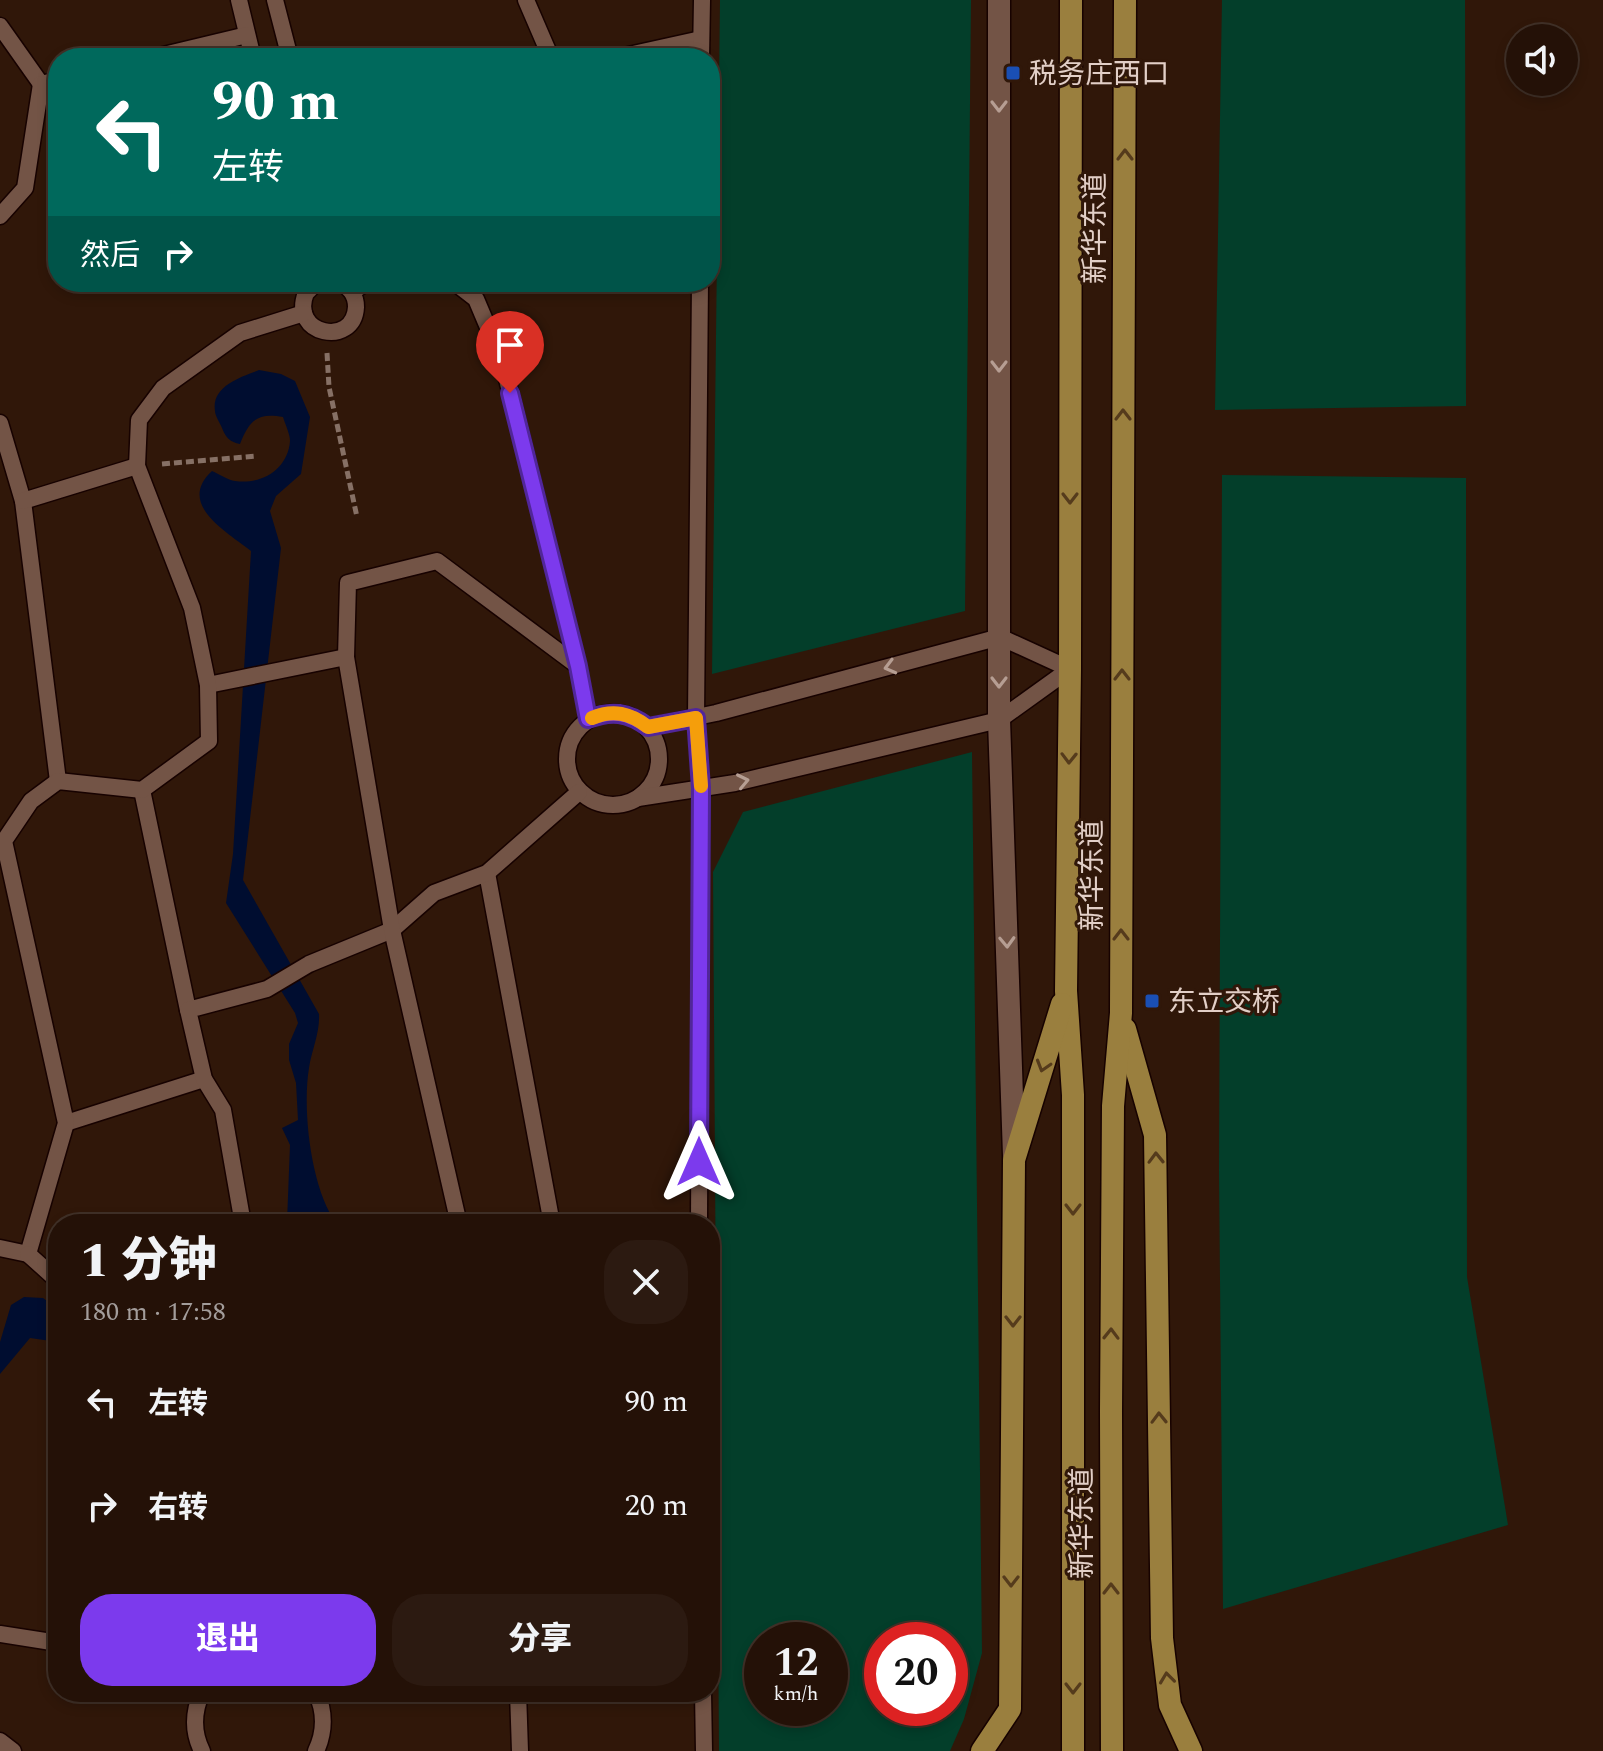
<!DOCTYPE html>
<html lang="zh">
<meta charset="utf-8">
<style>
body{margin:0;font-family:Spectral,"Noto Sans SC",serif;background:#2c1a11;color:#f1f3f6;height:100vh;display:flex;flex-direction:column;font-size:30px;white-space:nowrap}
*{box-sizing:border-box;margin:0}
p{font-size:26px;color:#a39d9b}
.icon{flex:none;width:44px;height:44px;fill:none;stroke:currentColor;stroke-width:2;stroke-linecap:round;stroke-linejoin:round}
.map{position:relative;flex:1;overflow:hidden}
.side{position:absolute;left:48px;top:1214px;width:672px;height:488px;display:flex;flex-direction:column;background:#241107;border-radius:32px;box-shadow:0 4px 12px #0003,0 0 0 2px #413128}
.side>*{flex:none}
.banner{position:absolute;left:48px;top:48px;width:672px;height:244px;border-radius:32px;box-shadow:0 4px 12px #0003,0 0 0 2px #413128;background:#00695c;color:#fff;overflow:hidden}
.buttons{position:absolute;left:1506px;top:24px;display:grid;gap:16px}
.buttons a{display:grid;place-items:center;width:72px;height:72px;border-radius:50%;background:#241107;box-shadow:0 4px 12px #0003,0 0 0 2px #413128;font-size:40px}
.speed{position:absolute;left:744px;top:1622px;display:flex;gap:16px;font-size:40px;font-weight:700;text-align:center}
.speed>*{display:grid;place-content:center;width:104px;height:104px;border-radius:50%;background:#241107;box-shadow:0 4px 12px #0003,0 0 0 2px #413128;line-height:1}
.speed small{font-size:20px;font-weight:400}
.speed .limit{border:12px solid #d22;background:#fff;color:#111}
.pin{position:absolute;display:grid;place-items:center;width:68px;height:68px;color:#fff;margin:-82px -34px;border-radius:50% 50% 50% 0;rotate:-45deg;box-shadow:0 0 8px #0007}
.pin .icon{rotate:45deg}
.me{position:absolute;width:88px;margin:-44px;rotate:0deg;stroke-linejoin:round;filter:drop-shadow(0 0 6px #0008)}
.turn{display:flex;align-items:center;gap:28px;height:168px;padding:0 32px;font-size:36px}
.turn .icon{width:104px;height:104px;stroke-width:2.5}
.turn b{display:block;font-size:56px;line-height:68px}
.then{display:flex;align-items:center;height:76px;padding:0 32px;background:#0003;gap:16px;font-size:30px}
.round{display:grid;place-items:center;flex:none;width:84px;height:84px;border-radius:32px;background:#2c1a11}
.overview{display:flex;align-items:center;justify-content:space-between;height:136px;padding:0 32px}
h1{font-size:48px;font-weight:800;line-height:60px}
.primary-button{display:flex;gap:16px;margin-top:auto;padding:16px 32px}
.primary-button a{flex:1;height:92px;border-radius:32px;background:#7c3aed;color:#fff;font-size:32px;font-weight:800;line-height:92px;text-align:center}
.primary-button a+a{background:#2c1a11;color:#f1f3f6}
ul{padding:0;list-style:none}
li{display:flex;align-items:center;gap:24px;height:104px;padding:0 32px}
li div{flex:1}
li b{display:block;font-size:30px}
li em{font-style:normal}
.map>svg:first-child{display:block}
.green{fill:#033e2a;fill-rule:evenodd}
.water{fill:#000d30}
.lines{fill:none;stroke-linecap:round;stroke-linejoin:round}
.service-casing{stroke:#170200;stroke-width:19}
.minor-casing{stroke:#170200;stroke-width:25}
.primary-casing{stroke:#170200;stroke-width:25}
.path{stroke:#867065;stroke-width:5;stroke-dasharray:8 4;stroke-linecap:butt}
.service{stroke:#735446;stroke-width:16}
.minor{stroke:#735446;stroke-width:22}
.primary{stroke:#9a7f3e;stroke-width:22}
.oneway{stroke:#b69e93}
.oneway2{stroke:#553b1c}
.route-casing{stroke:#51269a;stroke-width:20}
.route{stroke:#7c3aed;stroke-width:14}
.slow{stroke:#f59e0b;stroke-width:14}
.transit-dot{fill:#1a4fb4;stroke:#301709;stroke-width:3}
.labels{text-anchor:middle;stroke-width:6;stroke-linejoin:round;paint-order:stroke}
.poi-label{font-size:28px;fill:#e2cfc7;stroke:#301709;text-anchor:start}
.street-label{font-size:28px;fill:#e2cfc7;stroke:#301709}
</style>
<div class="map">
<svg width="1603" height="1751" viewBox="0 0 1603 1751">
<rect width="100%" height="100%" fill="#301709"/>
<g class="green">
<polygon points="720,0 971,0 965,611 712,674"/>
<polygon points="1222,0 1465,0 1466,406 1215,410"/>
<polygon points="1222,475 1466,478 1467,1277 1508,1525 1223,1609 1219,1171"/>
<path d="M972,752L982,1653L964,1719L950,1751H719L713,872L743,812ZM762,1640H830V1708H762ZM882,1640H950V1708H882Z"/>
</g>
<g class="water">
<path d="M259,370L281,374L295,381L310,417L301,474L276,496L270,511L281,548L243,880L319,1014C320,1033 312,1049 309,1068C302,1110 311,1190 337,1224L287,1222L290,1145L282,1128L298,1120L296,1083L289,1060V1044L298,1023L295,1013L226,903L233,854L251,551C227,532 176,504 212,471C219,474 228,480 235,481C262,485 288,469 290,441C290,434 285,424 283,417C257,412 249,421 240,444C230,442 226,438 222,428C220,423 215,416 215,411C211,386 241,377 259,370Z"/>
<polygon points="24,1297 43,1298 58,1309 58,1347 51,1341 30,1338 0,1374 0,1342 11,1305"/>
</g>
<g class="lines">
<defs>
<g id="service">
<polyline points="239,0 253,58"/>
<polyline points="275,0 290,58"/>
<polyline points="526,0 551,58"/>
<polyline points="0,26 41,84 58,80"/>
<polyline points="151,58 247,35"/>
<polyline points="615,58 701,39"/>
<polyline points="701,58 702,0"/>
<polyline points="0,216 25,188 41,84"/>
<path d="M317,282L306,293C289,335 354,348 356,307C356,294 349,287 339,282"/>
<polyline points="454,282 476,299 503,363 578,666 588,719"/>
<polyline points="352,292 367,282"/>
<polyline points="0,423 23,501 58,781"/>
<polyline points="23,501 137,466"/>
<polyline points="208,685 346,657"/>
<circle cx="613" cy="759" r="46"/>
<polyline points="142,790 188,1010"/>
<polyline points="638,798 735,783 999,720 1070,669 1000,637 716,713 648,727"/>
<polyline points="487,873 552,1224"/>
<polyline points="66,1123 204,1079"/>
<polyline points="243,1224 223,1110 204,1079 188,1010 267,989 309,964 392,930 434,893 487,873 579,792"/>
<polyline points="459,1224 392,930 346,657 348,583 437,561 578,666"/>
<polyline points="699,1224 701,788 696,718 700,282"/>
<polyline points="0,1248 28,1254 66,1123 4,841 31,801 58,781 142,790 209,741 208,685 192,608 137,466 139,420 163,388 240,333 304,313"/>
<polyline points="28,1254 58,1281"/>
<polyline points="0,1634 58,1643"/>
<path d="M316,1692C325,1711 325,1732 316,1751"/>
<polyline points="518,1692 520,1751"/>
<polyline points="703,1692 704,1751"/>
<polyline points="0,1741 13,1751"/>
<path d="M202,1751C192,1731 193,1712 202,1692"/>
</g>
<polyline id="minor" points="999,0 999,720 1014,1155"/>
<g id="primary">
<polyline points="1071,0 1070,669 1066,991 1073,1095 1073,1751"/>
<polyline points="1125,1029 1155,1135 1162,1638 1170,1705 1191,1751"/>
<polyline points="982,1751 1010,1709 1014,1160 1062,1004"/>
<polyline points="1112,1751 1111,1412 1113,1106 1121,1013 1125,0"/>
</g>
</defs>
<use href="#service" class="service-casing"/>
<use href="#minor" class="minor-casing"/>
<use href="#primary" class="primary-casing"/>
<g class="path">
<polyline points="327,353 329,387 357,517"/>
<polyline points="162,464 257,456"/>
</g>
<use href="#service" class="service"/>
<use href="#minor" class="minor"/>
<use href="#primary" class="primary"/>
</g>
<defs><path id="oneway-chevron" d="M-2-3.5L2.5 0L-2 3.5" fill="none" stroke-width="1.6" stroke-linecap="round" stroke-linejoin="round" transform="scale(2)"/></defs>
<g class="oneway">
<use href="#oneway-chevron" transform="translate(999 106) rotate(90)"/>
<use href="#oneway-chevron" transform="translate(999 366) rotate(90)"/>
<use href="#oneway-chevron" transform="translate(890 667) rotate(165)"/>
<use href="#oneway-chevron" transform="translate(999 682) rotate(90)"/>
<use href="#oneway-chevron" transform="translate(743 781) rotate(-12)"/>
<use href="#oneway-chevron" transform="translate(1007 942) rotate(88)"/>
</g>
<g class="oneway2">
<use href="#oneway-chevron" transform="translate(1125 155) rotate(-90)"/>
<use href="#oneway-chevron" transform="translate(1123 415) rotate(-90)"/>
<use href="#oneway-chevron" transform="translate(1070 498) rotate(90)"/>
<use href="#oneway-chevron" transform="translate(1122 675) rotate(-90)"/>
<use href="#oneway-chevron" transform="translate(1069 758) rotate(91)"/>
<use href="#oneway-chevron" transform="translate(1121 935) rotate(-90)"/>
<use href="#oneway-chevron" transform="translate(1043 1066) rotate(107)"/>
<use href="#oneway-chevron" transform="translate(1156 1158) rotate(-91)"/>
<use href="#oneway-chevron" transform="translate(1073 1209) rotate(90)"/>
<use href="#oneway-chevron" transform="translate(1013 1321) rotate(90)"/>
<use href="#oneway-chevron" transform="translate(1111 1334) rotate(-89)"/>
<use href="#oneway-chevron" transform="translate(1159 1418) rotate(-91)"/>
<use href="#oneway-chevron" transform="translate(1011 1581) rotate(90)"/>
<use href="#oneway-chevron" transform="translate(1111 1589) rotate(-90)"/>
<use href="#oneway-chevron" transform="translate(1167 1678) rotate(-97)"/>
<use href="#oneway-chevron" transform="translate(1073 1688) rotate(90)"/>
</g>
<g class="lines">
<defs>
<path id="route" d="M510,393L578,666L588,719C611,710 628,712 648,727L696,718L701,788L699,1162"/>
</defs>
<use href="#route" class="route-casing"/>
<use href="#route" class="route"/>
<path class="slow" d="M592,718C613,709 630,713 648,727L696,718L701,786"/>
</g>
<g class="transit-dot">
<rect x="1005" y="65" width="16" height="16" rx="4"/>
<rect x="1144" y="993" width="16" height="16" rx="4"/>
</g>
<g class="labels">
<g class="poi-label">
<text x="1029" y="83">税务庄西口</text>
<text x="1168" y="1011">东立交桥</text>
</g>
<g class="street-label">
<text transform="translate(1094 228) rotate(-90)" y="10">新华东道</text>
<text transform="translate(1091 875) rotate(-90)" y="10">新华东道</text>
<text transform="translate(1081 1523) rotate(-90)" y="10">新华东道</text>
</g>
</g>
</svg>
<div class="buttons">
<a><svg class="icon" aria-label="sound" viewBox="0 0 24 24"><path d="M4 9h4l5-4v14l-5-4H4zM17 9q2 3 0 6"/></svg></a>
</div>
<div class="speed"><div>12<small>km/h</small></div><div class="limit">20</div></div>
<div class="pin" style="left:510px;top:393px;background:#d93025"><svg class="icon" aria-label="arrive" viewBox="0 0 24 24"><path d="M6 21V4h12l-3 4 3 4H6"/></svg></div>
<svg class="me" style="left:699px;top:1162px" viewBox="-20 -20 40 40"><path d="M0-17L14 15 0 8-14 15z" fill="#7c3aed" stroke="#fff" stroke-width="4"/></svg>
<div class="banner">
<div class="turn"><svg class="icon" aria-label="left" viewBox="0 0 24 24"><path d="M17 20v-9H6M10 6l-5 5 5 5"/></svg><div><b>90 m</b>左转</div></div>
<div class="then">然后<svg class="icon" aria-label="right" viewBox="0 0 24 24"><path d="M7 20v-9h11M14 6l5 5-5 5"/></svg></div>
</div>
<section class="side">
<div class="overview"><div><h1>1 分钟</h1><p>180 m · 17:58</p></div><a class="round"><svg class="icon" aria-label="close" viewBox="0 0 24 24"><path d="M6 6l12 12M18 6L6 18"/></svg></a></div>
<ul>
<li><svg class="icon" aria-label="left" viewBox="0 0 24 24"><path d="M17 20v-9H6M10 6l-5 5 5 5"/></svg><div><b>左转</b></div><em>90 m</em></li>
<li><svg class="icon" aria-label="right" viewBox="0 0 24 24"><path d="M7 20v-9h11M14 6l5 5-5 5"/></svg><div><b>右转</b></div><em>20 m</em></li>
</ul>
<div class="primary-button"><a>退出</a><a>分享</a></div>
</section>
</div>
